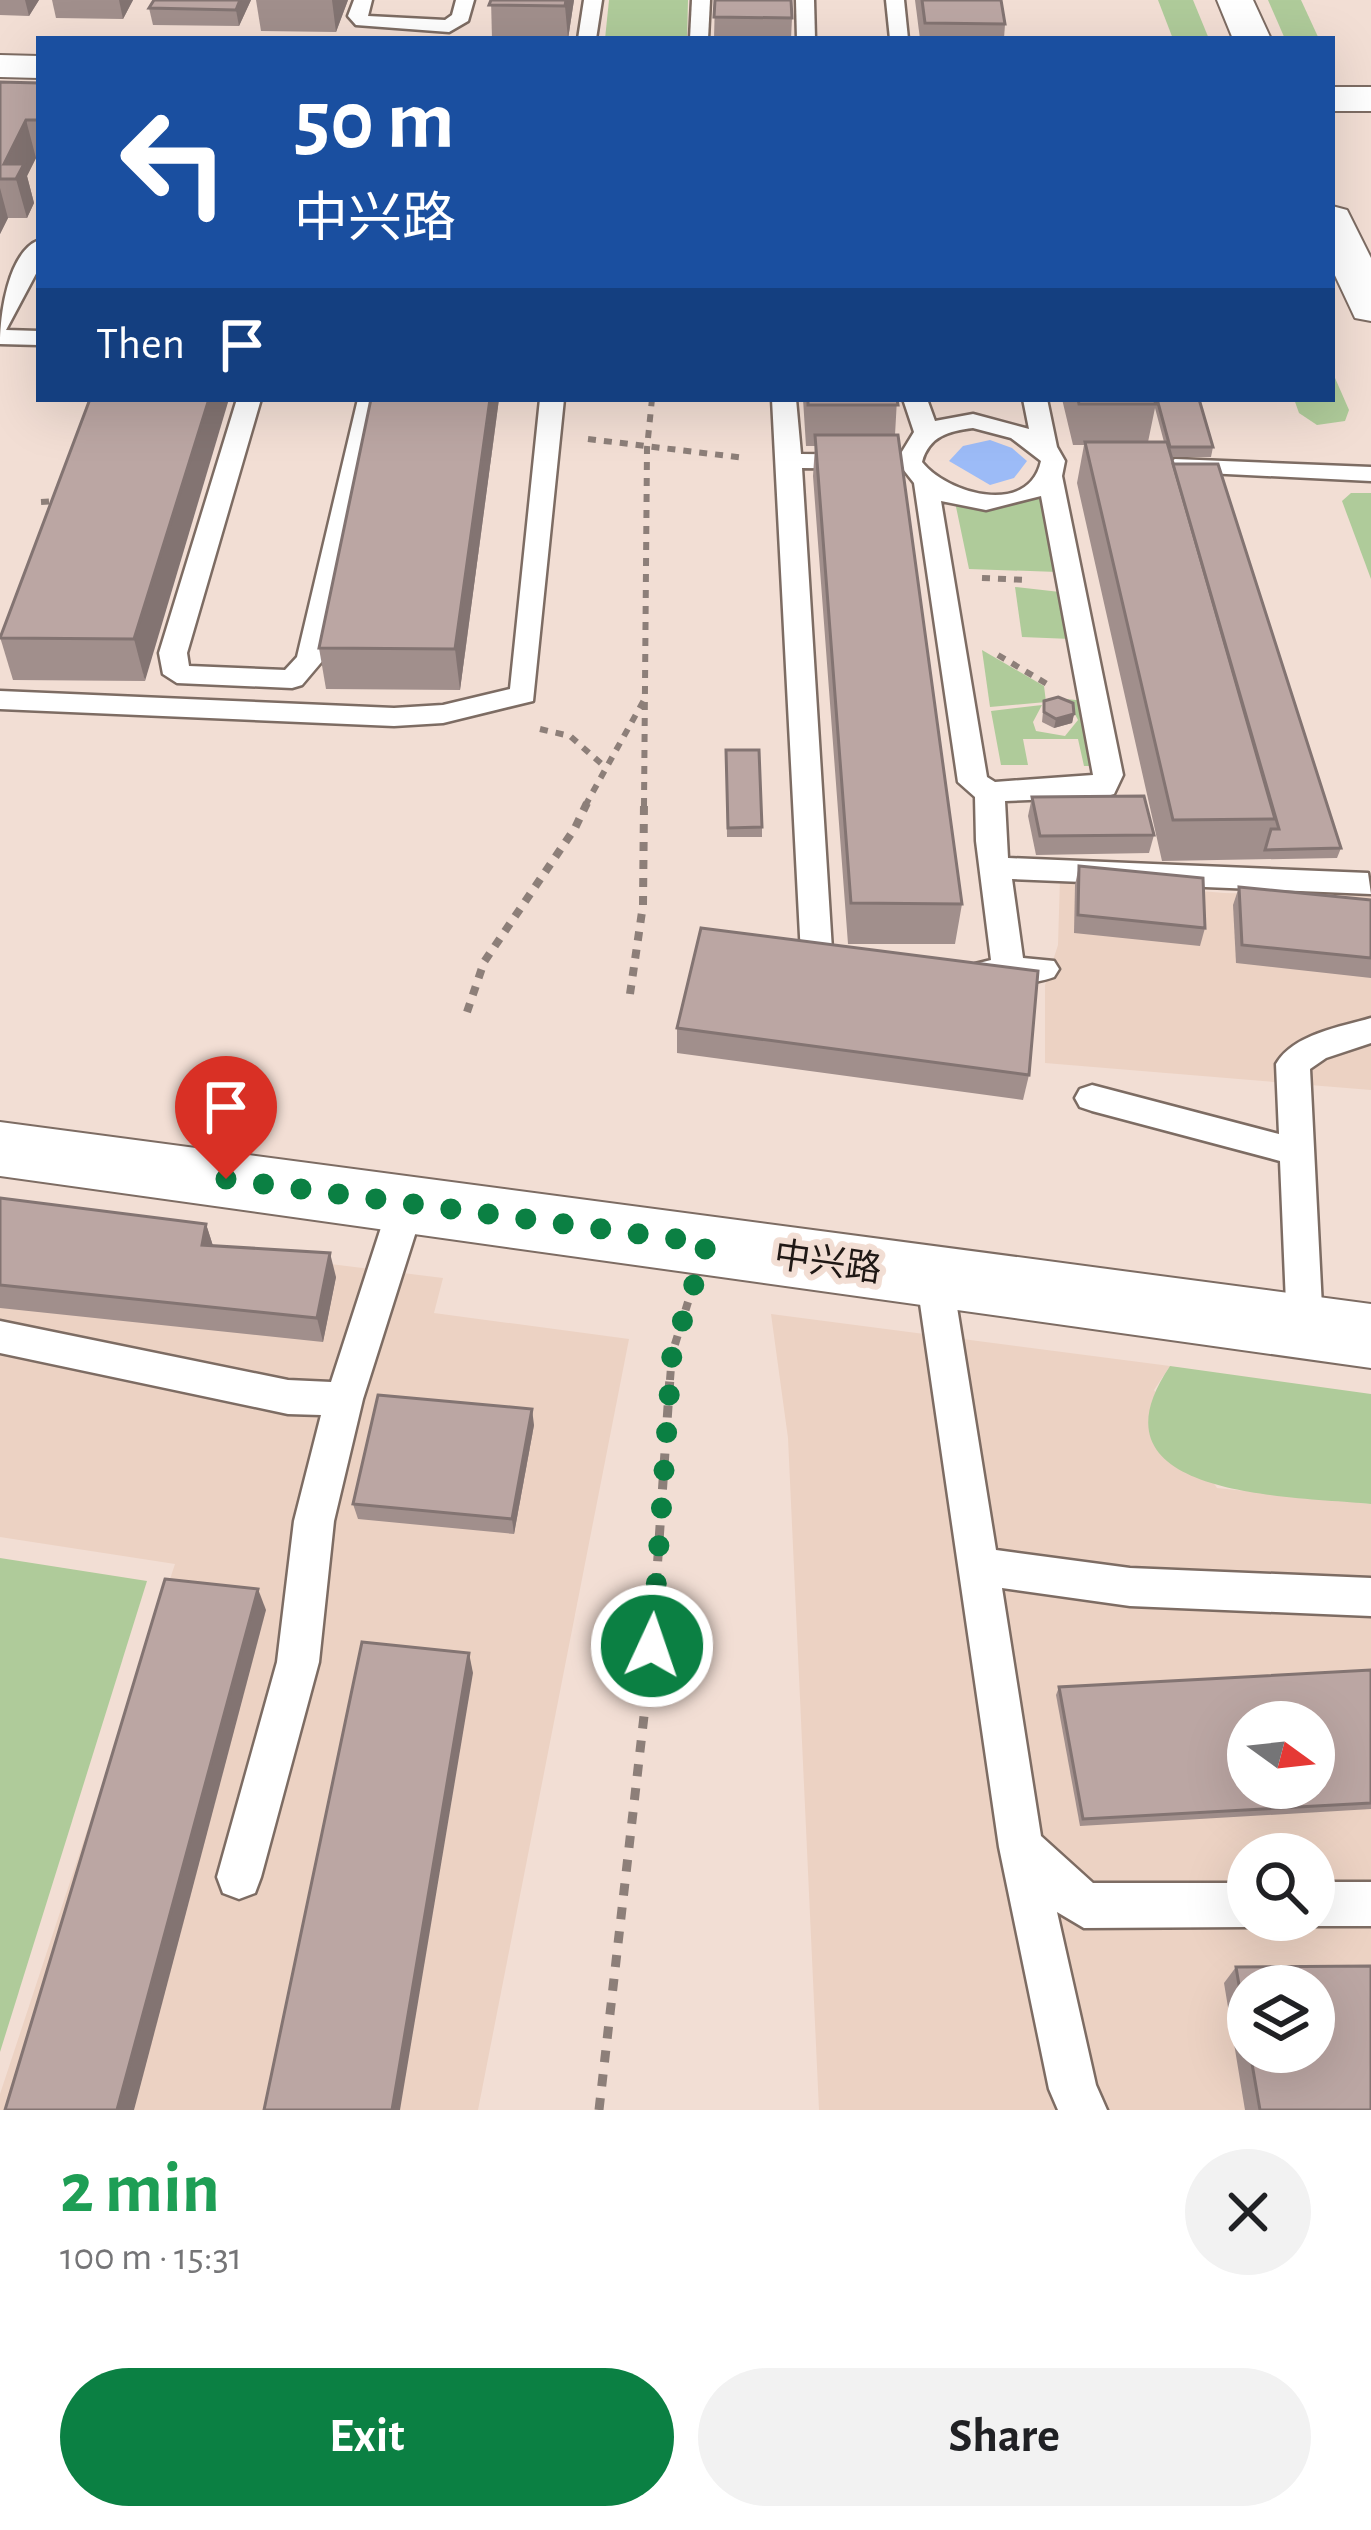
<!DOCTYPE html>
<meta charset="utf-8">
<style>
body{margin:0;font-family:"Alegreya Sans","Noto Sans SC",sans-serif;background:#f2f2f2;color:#202124;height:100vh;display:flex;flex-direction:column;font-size:45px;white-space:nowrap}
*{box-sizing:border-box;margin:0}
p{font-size:39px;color:#757577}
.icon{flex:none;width:66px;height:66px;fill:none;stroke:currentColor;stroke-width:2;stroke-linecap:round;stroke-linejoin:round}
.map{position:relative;height:2110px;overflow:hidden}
.details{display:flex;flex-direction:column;background:#fff;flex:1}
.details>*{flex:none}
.banner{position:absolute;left:36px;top:36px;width:1299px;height:366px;border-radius:0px;box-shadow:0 12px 48px #0002;background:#1a4fa0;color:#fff;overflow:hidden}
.needle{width:78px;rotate:105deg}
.controls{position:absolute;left:1227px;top:1701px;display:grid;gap:24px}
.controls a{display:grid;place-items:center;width:108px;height:108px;border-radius:50%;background:#fff;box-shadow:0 12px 48px #0002;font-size:60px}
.pin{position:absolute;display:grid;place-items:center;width:102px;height:102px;color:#fff;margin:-123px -51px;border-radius:50% 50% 50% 0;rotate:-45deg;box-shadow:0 0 12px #0007}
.pin .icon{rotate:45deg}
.me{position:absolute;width:132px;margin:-66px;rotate:3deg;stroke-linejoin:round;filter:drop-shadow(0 0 9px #0008)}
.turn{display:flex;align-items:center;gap:42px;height:252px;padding:0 60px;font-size:54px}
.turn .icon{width:156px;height:156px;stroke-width:2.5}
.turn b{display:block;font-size:84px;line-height:102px}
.then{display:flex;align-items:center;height:114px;padding:0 60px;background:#0003;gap:24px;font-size:45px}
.round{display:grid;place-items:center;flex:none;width:126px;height:126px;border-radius:63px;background:#f2f2f2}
.overview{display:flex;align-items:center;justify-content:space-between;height:204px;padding:0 60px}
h1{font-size:72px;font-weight:700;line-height:90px;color:#1e9e55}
.button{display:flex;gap:24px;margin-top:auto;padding:24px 60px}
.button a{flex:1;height:138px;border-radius:72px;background:#0b8043;color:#fff;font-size:48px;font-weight:700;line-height:138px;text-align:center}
.button a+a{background:#f2f2f2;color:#202124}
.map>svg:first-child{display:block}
.built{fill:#ecd2c3;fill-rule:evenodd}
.green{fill:#afcb9a}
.water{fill:#9cbbf7}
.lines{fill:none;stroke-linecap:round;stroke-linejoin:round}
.service-casing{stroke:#7d6c63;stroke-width:5}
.tertiary-casing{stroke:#7d6c63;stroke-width:4}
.secondary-casing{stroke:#7d6c63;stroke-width:4}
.path-far2{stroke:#8d7f79;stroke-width:6;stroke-dasharray:8 8;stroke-linecap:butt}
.path-far1{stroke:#8d7f79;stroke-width:8;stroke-dasharray:9 9;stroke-linecap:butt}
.path{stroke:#8d7f79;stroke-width:9;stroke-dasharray:12 12;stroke-linecap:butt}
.service{fill:#fff;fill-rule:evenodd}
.tertiary{fill:#fff;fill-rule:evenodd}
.secondary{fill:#fff;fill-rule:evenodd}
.wall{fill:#a18f8c;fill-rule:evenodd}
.shaded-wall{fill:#837472}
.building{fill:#bba6a3;stroke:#837472;stroke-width:3;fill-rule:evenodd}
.route{stroke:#0b8043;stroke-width:21;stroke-dasharray:0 37.8}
.labels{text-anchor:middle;stroke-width:12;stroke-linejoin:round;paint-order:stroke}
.street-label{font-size:36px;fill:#1f1815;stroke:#f2ded4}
</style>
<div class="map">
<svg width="1371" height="2110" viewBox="0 0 1371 2110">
<rect width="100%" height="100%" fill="#f2ded4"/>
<g class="built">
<polygon points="1060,879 1224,893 1371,896 1371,1090 1045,1063 1045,985 1058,945"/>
<polygon points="0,1223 443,1278 434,1313 629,1339 478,2110 0,2110 0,2094 175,1564 0,1537"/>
<path d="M771,1314L1170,1366L1154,1390L1217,1488L1371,1504V2110H819L788,1438ZM1248,1722H1314V1788H1248ZM1248,1854H1314V1920H1248ZM1248,1986H1314V2052H1248Z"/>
</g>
<g class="green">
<polygon points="609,0 688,0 687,39 605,39"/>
<polygon points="1158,0 1193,0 1209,39 1173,39"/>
<polygon points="1268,0 1301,0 1319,39 1285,39"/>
<polygon points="1332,371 1349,410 1345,421 1317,425 1299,413 1294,399 1332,399"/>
<polygon points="1351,493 1371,493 1371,579 1342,501"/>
<polygon points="1044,497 1058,572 969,569 955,502 997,508"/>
<polygon points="1015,587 1060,592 1071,639 1022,637"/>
<polygon points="982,650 1044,686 1046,702 990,707"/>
<polygon points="1067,699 1084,701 1100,766 1084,766 1078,739 1023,739 1028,765 1001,765 991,711 1042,705 1033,722 1036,731 1065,736 1078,720"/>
<path d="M1170,1366L1371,1394V1504C1293,1496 1080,1499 1170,1366Z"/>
<polygon points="0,1558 147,1581 0,2052"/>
</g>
<polygon class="water" points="990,440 1012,448 1027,461 1014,478 990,485 949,461 963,446"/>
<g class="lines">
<defs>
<g id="service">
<polygon points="354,0 372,0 368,16 445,20 452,15 456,0 474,0 468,21 449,32 356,25 348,16"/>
<polygon points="584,0 602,0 596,39 578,39"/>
<polygon points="692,0 710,0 708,39 690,39"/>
<polygon points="796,0 814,0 815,39 797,39"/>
<polygon points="886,0 904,0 908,39 890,39"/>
<path d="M39,240V268L6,330L39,331V345L0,344C0,315 8,252 39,240Z"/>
<polygon points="237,399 261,399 187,653 189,666 285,670 297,657 358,399 382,399 324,659 302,685 292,688 177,683 163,674 159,653"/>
<polygon points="540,399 564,399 533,701 443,723 394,726 0,709 0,691 394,708 443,705 510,689"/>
<path d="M772,399H796L801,454L900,455L914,432L903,399H927L935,421L973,414L1029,429L1023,399H1047L1057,447L1065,461L1062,476L1123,775L1114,794L1104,797L1005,801L1008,858L1368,873L1371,894L1012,879L1023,958L1054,961L1059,969L1054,977C1031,985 998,988 975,980L970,972L975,964L991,960L976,841L975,797L958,782L914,483L903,469L802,468L832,950L856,954L861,962L856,970C836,976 812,975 801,955ZM973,428L1011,438L1041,461C1029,517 947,494 922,462C929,436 949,431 973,428ZM1041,496L1093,775L995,782L987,777L941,501L986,510Z"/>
<polygon points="1175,459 1371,467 1371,481 1166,471 1163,466"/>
<path d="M1371,1018V1043L1326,1058L1310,1069L1323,1327L1318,1338L1305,1343L1292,1338L1287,1327L1280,1161L1092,1111L1080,1107L1075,1098L1080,1089L1092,1085L1279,1134L1276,1064C1293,1034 1341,1027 1371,1018Z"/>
<polygon points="407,1189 419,1193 425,1203 363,1399 334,1521 319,1662 261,1877 255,1893 239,1899 223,1893 217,1877 277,1662 294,1521 321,1415 288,1414 0,1353 0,1321 288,1380 331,1382 389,1203 395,1193"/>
<polygon points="934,1261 947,1265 952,1276 996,1550 1130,1568 1371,1578 1371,1616 1130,1606 1002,1588 1041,1836 1093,1883 1248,1883 1248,1920 1264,1920 1248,1927 1084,1928 1057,1912 1096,2085 1107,2110 1058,2110 1049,2089 999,1847 916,1276 921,1265"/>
<polygon points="1314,1882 1371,1882 1371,1926 1314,1926 1298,1920 1314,1920"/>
</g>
<g id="tertiary">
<polygon points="1217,0 1253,0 1271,39 1233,39"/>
<polygon points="0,55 39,56 39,78 0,77"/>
<rect x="1332" y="87" width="39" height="24"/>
<polygon points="1332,206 1347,210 1371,258 1371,321 1355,318 1332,269"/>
</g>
<polygon id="secondary" points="0,1122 1371,1304 1371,1368 0,1176"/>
</defs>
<use href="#service" class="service-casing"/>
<use href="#tertiary" class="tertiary-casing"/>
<use href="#secondary" class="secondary-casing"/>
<g class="path-far2">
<polyline points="588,439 745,458"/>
<polyline points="41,502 55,501"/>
<polyline points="982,578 1027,580"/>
<polyline points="998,655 1047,684"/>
<polyline points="540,729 570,736 604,766"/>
<polyline points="585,806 644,700"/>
<polyline points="644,806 647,448 652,399"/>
</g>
<g class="path-far1">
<polyline points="630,994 643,905 644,803"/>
<polyline points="467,1012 484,962 575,828 587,803"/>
<polyline points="670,1380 672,1354 688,1302"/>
</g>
<polyline class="path" points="599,2110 652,1646 670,1377"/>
<use href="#service" class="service"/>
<use href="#tertiary" class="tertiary"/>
<use href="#secondary" class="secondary"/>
</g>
<g class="wall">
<polygon points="0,0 39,0 29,16 0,15"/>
<polygon points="52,0 133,0 123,19 56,18"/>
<polygon points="154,0 251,0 239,26 153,25 149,8"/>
<polygon points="256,0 348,0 336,32 261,31"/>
<polygon points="491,0 574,0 568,39 492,39"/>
<polygon points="715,0 792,18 791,39 714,39"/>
<polygon points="915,0 1001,0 1005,24 1004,39 920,39"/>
<polygon points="0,82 39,83 39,158 36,158 27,176 34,203 27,218 8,218 0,234"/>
<polygon points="90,399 145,681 13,680 0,637"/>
<polygon points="499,399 460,690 326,689 319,648"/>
<polygon points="803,399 897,399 895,435 962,904 955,944 848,944 813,476 815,446 806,446"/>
<path d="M1062,399H1199L1213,447L1211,457H1171L1341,848L1337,858L1162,861L1077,483L1084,445H1073ZM1155,408L1164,442H1148Z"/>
<polygon points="1044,701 1074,714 1072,723 1054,728 1042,722"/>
<polygon points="726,750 762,827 762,837 727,837"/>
<polygon points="1032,797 1154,835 1149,853 1036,855 1028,816"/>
<polygon points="1079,866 1205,928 1200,946 1074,933 1075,885"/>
<polygon points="1239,887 1371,900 1371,978 1236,963 1233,905"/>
<polygon points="677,1028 1029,1075 1023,1100 677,1053"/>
<polygon points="0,1198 206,1224 213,1246 336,1277 323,1342 0,1308"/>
<polygon points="534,1425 514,1534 358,1519 353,1504"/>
<polygon points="1371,1670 1371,1809 1080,1826 1056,1695 1059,1687"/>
<path d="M1236,1967L1371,2110H1245L1224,1983ZM1248,1986L1314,2052H1248Z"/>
</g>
<g class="shaded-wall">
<polygon points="25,0 39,0 29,16"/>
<polygon points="119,0 133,0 123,19"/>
<polygon points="240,0 251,0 239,26 236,10"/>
<polygon points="332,0 348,0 336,32"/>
<polygon points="566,0 574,0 568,39 565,6"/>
<polygon points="26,120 36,158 27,176 34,203 27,218 16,179 4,164"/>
<polygon points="0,188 8,218 0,234"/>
<polygon points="209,399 229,399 145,681 134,639"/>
<polygon points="490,399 499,399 460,690 455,649"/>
<polygon points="1074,714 1072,723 1054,728 1056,719"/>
<polygon points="206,1224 214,1249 202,1245"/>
<polygon points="330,1253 336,1277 323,1342 317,1318"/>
<polygon points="532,1409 534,1425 514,1534 512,1519"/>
<polygon points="258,1589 266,1610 134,2110 117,2110"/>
<polygon points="469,1653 473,1673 400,2110 392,2110"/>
</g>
<g class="building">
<polygon points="154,0 240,0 236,10 149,8"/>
<polygon points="491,0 566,0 565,6 489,5"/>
<polygon points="715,0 791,0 792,18 714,17"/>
<polygon points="922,0 1001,0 1005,24 925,23"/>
<polygon points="0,82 39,83 39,120 26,120 4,164 24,164 16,179 0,179"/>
<polygon points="90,399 209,399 134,639 0,638"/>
<polygon points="371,399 490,399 455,649 319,648"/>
<polygon points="808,399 897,399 898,405 808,405"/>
<polygon points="1078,399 1154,399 1156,404 1079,404"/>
<polygon points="1157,399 1199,399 1213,447 1170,447"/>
<polygon points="815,435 898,435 962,904 851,903"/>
<polygon points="1085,442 1167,442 1275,819 1173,820"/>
<polygon points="1173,464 1218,464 1341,848 1265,850 1271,829 1279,829"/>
<polygon points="1058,697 1073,703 1074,714 1056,719 1044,712 1044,701"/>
<polygon points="726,750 759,750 762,827 728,828"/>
<polygon points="1144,796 1154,835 1040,836 1032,797"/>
<polygon points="1079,866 1203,878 1205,928 1078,915"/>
<polygon points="1239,887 1371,900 1371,958 1242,945"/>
<polygon points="701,928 1038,971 1029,1075 677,1028"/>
<polygon points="0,1198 206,1224 202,1245 330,1253 317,1318 0,1285"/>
<polygon points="378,1395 532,1409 512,1519 353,1504"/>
<polygon points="165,1579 258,1589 117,2110 5,2110"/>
<polygon points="362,1642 469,1653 392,2110 264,2110"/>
<path d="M1371,1670V1803L1083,1819L1059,1687ZM1248,1722H1314V1788H1248Z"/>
<polygon points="1371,1966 1371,2110 1260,2110 1250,2052 1314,2052 1314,1986 1248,1986 1248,2039 1236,1967"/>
</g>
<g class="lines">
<polyline class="route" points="226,1179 707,1243 672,1354 652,1646"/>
</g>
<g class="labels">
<g class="street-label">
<text transform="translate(828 1261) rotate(8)" y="13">中兴路</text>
</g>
</g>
</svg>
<div class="controls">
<a><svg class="needle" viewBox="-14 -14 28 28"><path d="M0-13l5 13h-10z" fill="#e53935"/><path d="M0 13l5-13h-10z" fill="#757577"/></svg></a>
<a><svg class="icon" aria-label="search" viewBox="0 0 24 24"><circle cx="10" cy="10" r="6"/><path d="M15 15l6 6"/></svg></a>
<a><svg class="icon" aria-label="layers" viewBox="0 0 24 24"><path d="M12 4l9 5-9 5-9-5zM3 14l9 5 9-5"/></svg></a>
</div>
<div class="pin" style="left:226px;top:1179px;background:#d93025"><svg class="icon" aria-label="arrive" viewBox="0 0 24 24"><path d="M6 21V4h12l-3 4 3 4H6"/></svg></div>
<svg class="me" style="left:652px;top:1646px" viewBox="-20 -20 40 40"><circle r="17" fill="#0b8043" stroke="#fff" stroke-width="3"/><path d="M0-11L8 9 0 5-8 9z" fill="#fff"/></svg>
<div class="banner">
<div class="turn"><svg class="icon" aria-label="left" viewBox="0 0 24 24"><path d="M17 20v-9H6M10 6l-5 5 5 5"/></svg><div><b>50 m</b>中兴路</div></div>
<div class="then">Then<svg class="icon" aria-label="arrive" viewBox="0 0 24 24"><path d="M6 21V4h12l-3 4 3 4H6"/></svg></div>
</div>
</div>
<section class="details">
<div class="overview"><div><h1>2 min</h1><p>100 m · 15:31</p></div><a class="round"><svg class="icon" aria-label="close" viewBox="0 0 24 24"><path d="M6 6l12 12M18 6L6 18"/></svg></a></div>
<div class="button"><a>Exit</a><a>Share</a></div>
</section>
